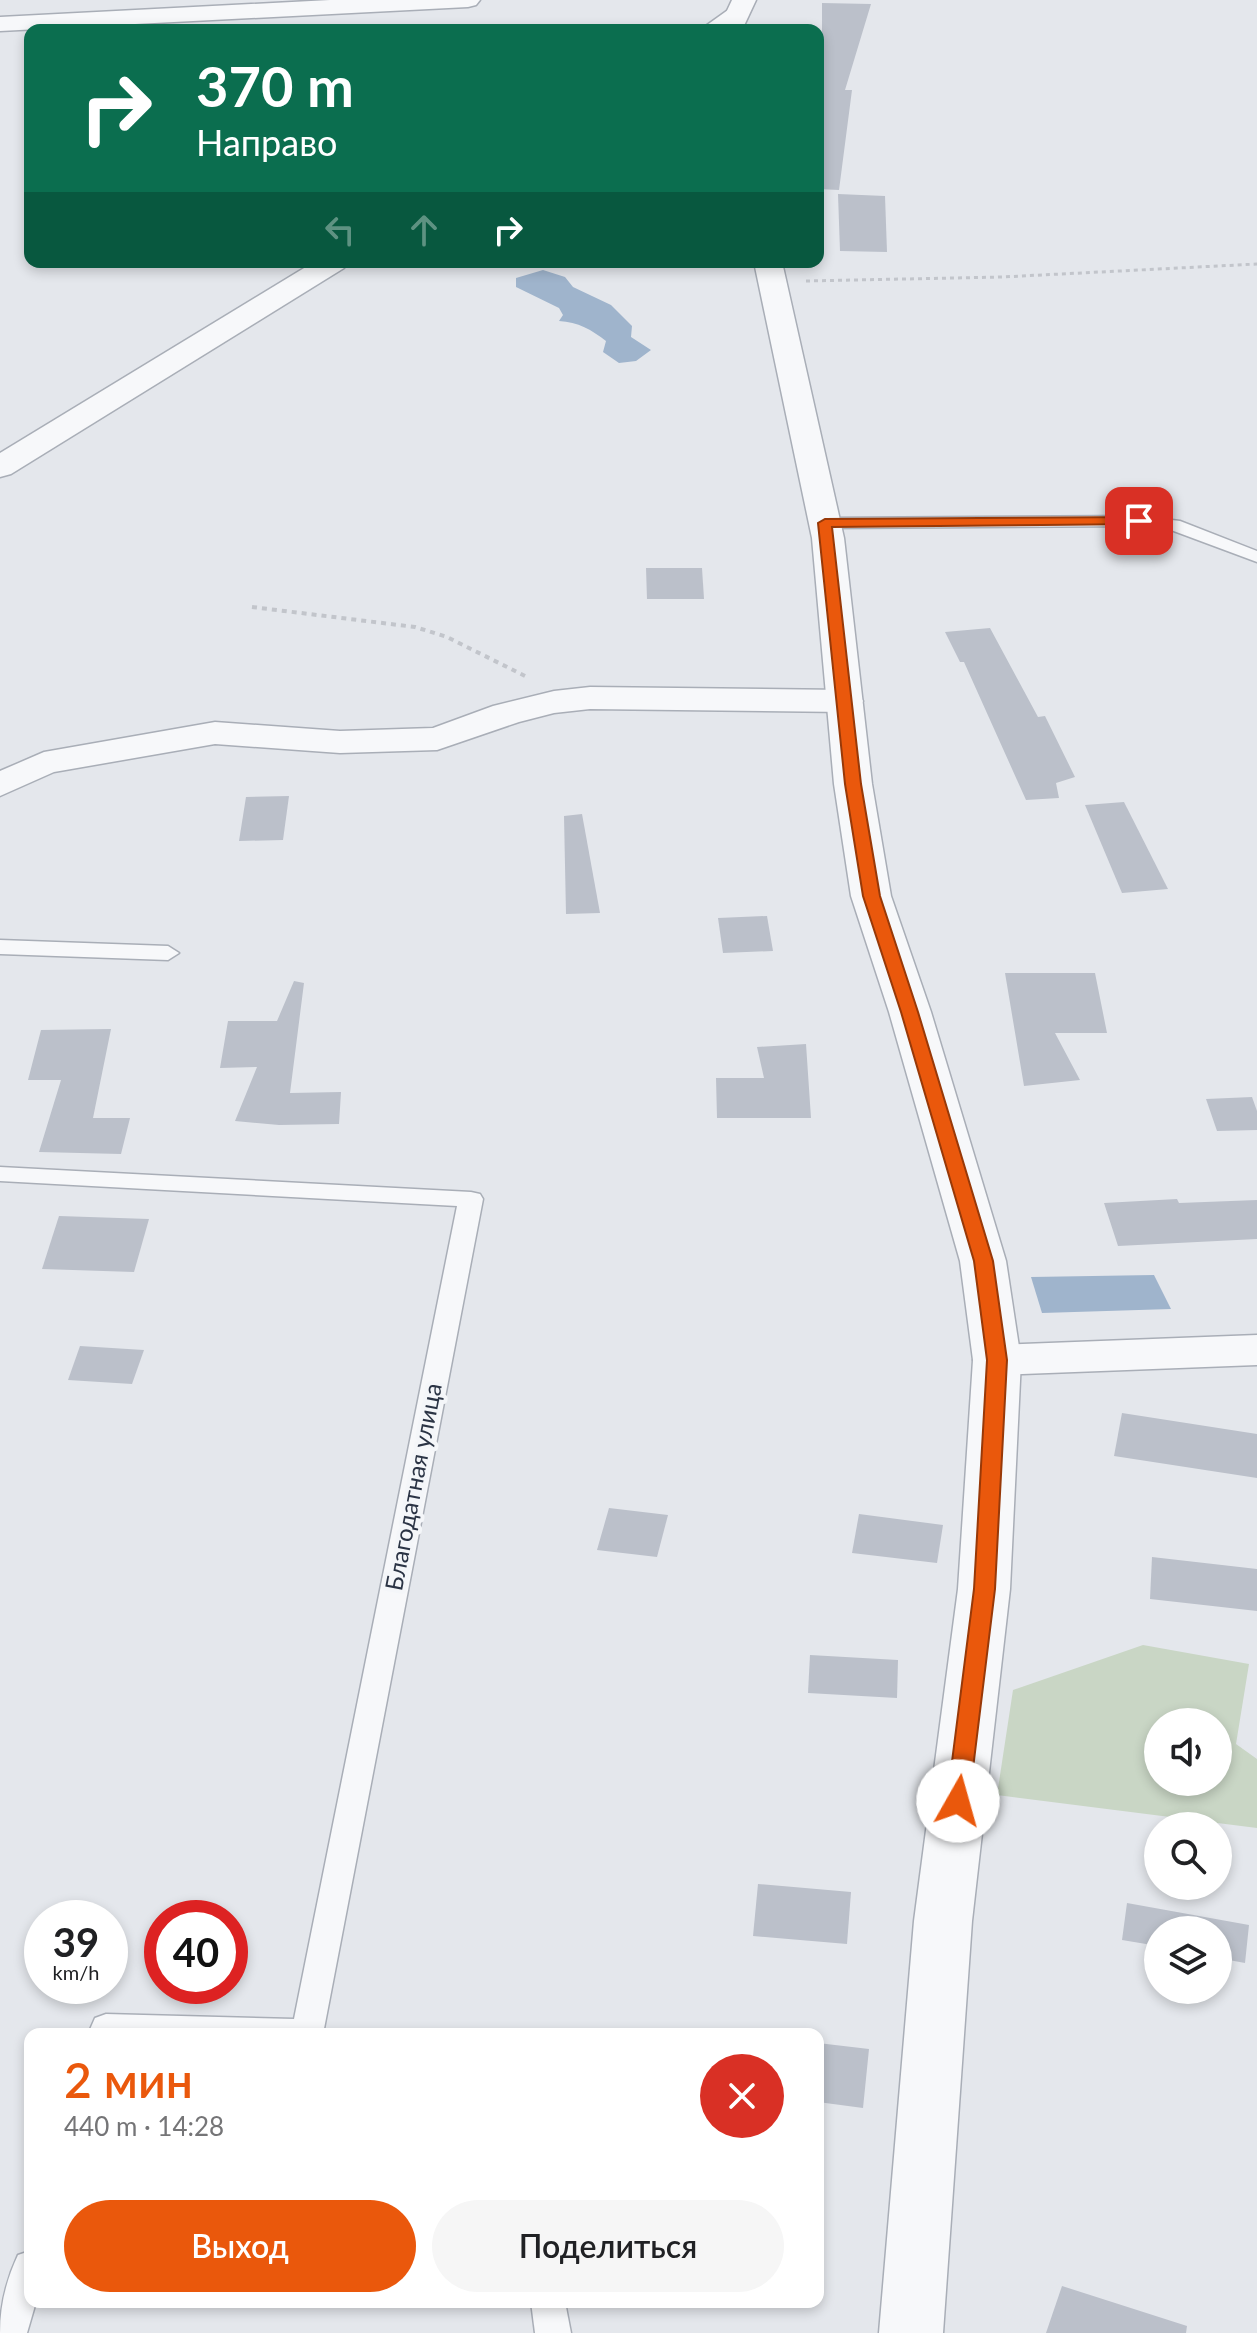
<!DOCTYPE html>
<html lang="ru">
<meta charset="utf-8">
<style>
body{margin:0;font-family:Lato,sans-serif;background:#f6f6f6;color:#202124;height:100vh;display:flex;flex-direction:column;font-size:30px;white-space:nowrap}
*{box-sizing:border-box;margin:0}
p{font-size:26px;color:#757577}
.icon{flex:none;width:44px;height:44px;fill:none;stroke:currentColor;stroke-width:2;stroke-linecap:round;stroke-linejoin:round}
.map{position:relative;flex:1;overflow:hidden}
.panel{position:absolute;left:24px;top:2028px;width:800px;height:280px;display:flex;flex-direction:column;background:#fff;border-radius:16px;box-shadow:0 4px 12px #0003}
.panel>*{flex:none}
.top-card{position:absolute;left:24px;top:24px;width:800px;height:244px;border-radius:16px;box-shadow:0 4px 12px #0003;background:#0b6e4f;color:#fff;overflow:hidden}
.fabs{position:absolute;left:1144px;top:1708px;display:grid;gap:16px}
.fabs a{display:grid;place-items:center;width:88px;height:88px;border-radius:50%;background:#fff;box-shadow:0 4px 12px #0003;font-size:40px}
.speed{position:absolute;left:24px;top:1900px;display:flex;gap:16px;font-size:40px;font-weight:700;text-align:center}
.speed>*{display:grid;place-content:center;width:104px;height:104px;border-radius:50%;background:#fff;box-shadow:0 4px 12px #0003;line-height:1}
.speed small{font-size:20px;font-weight:400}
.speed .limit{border:12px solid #d22;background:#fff;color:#111}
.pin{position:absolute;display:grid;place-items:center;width:68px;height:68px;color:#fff;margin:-34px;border-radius:16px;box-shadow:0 4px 12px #0006}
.me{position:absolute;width:88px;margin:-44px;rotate:7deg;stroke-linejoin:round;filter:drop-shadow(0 0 6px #0008)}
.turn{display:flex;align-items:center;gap:28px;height:168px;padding:0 40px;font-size:36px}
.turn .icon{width:104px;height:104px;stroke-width:2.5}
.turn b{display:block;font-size:56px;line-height:68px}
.lanes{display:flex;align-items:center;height:76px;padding:0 40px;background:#0003;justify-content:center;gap:40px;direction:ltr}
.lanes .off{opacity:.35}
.round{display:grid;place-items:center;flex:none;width:84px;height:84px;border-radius:42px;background:#f6f6f6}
.summary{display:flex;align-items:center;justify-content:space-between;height:136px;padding:0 40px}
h1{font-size:48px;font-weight:600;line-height:60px;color:#ea580c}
.button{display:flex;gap:16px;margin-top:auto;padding:16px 40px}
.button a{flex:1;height:92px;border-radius:48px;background:#ea580c;color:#fff;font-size:32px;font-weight:600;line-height:92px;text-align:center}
.button a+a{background:#f6f6f6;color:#202124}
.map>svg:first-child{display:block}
.green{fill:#c9d6c5;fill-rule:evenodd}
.water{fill:#9fb4cc}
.building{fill:#bbc0ca}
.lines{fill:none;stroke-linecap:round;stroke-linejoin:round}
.service-casing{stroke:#a9aeb7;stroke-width:3}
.minor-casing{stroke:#a9aeb7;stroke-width:3}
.tertiary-casing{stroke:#a9aeb7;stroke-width:3}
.path-far1{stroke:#c2c5cb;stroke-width:3;stroke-dasharray:4 4;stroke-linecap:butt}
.path{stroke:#c2c5cb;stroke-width:4;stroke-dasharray:5 5;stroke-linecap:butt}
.service{fill:#f7f8fa;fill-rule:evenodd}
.minor{fill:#f7f8fa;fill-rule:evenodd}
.tertiary{fill:#f7f8fa;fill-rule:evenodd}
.route{fill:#ea580c;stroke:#983908;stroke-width:2}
.labels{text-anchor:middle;stroke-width:8;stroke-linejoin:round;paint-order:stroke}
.street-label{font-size:24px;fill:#2b3445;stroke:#f4f6f9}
</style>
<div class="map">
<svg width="1257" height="2333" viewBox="0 0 1257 2333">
<rect width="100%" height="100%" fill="#e4e7ec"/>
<path class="green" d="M1143,1645L1249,1664L1236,1744L1257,1759V1828L997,1795L1013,1690ZM1158,1722H1218V1782H1158Z"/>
<g class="water">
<path d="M543,270L565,277L573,287L611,305L632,326L631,337L651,350L636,361L619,363L603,352L606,341C592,330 578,322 559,321L563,315L559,308L516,287V278Z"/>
<polygon points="1154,1275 1171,1309 1042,1313 1031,1277"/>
</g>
<g class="building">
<polygon points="822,3 871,4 845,90 852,90 839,190 818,189 818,40 822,40"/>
<polygon points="838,194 885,196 887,252 840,251"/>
<polygon points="646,568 702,568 704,599 647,599"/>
<polygon points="990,628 1038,717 1045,716 1075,777 1056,783 1059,798 1026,800 964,662 960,662 945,632"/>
<polygon points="289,796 283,840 239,841 246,797"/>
<polygon points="1124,802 1168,889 1122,893 1085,805"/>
<polygon points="582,814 600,913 566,914 564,816"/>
<polygon points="767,916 773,951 723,953 718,918"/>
<polygon points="1005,973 1095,973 1107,1033 1055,1033 1080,1080 1024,1086"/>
<polygon points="294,981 304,983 290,1093 341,1092 339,1124 279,1125 235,1121 257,1067 220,1068 228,1021 277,1021"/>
<polygon points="111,1029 93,1118 130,1118 121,1154 39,1152 61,1080 28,1080 41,1030"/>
<polygon points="806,1044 811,1118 717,1118 716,1078 764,1078 757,1047"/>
<polygon points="1252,1097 1257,1111 1257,1130 1217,1131 1206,1099"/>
<polygon points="1177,1199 1179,1203 1257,1200 1257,1239 1118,1246 1104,1203"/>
<polygon points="59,1216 149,1219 134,1272 42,1269"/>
<polygon points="80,1346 144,1350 132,1384 68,1380"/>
<polygon points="1122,1413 1257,1434 1257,1478 1114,1456"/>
<polygon points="609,1508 668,1515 657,1557 597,1550"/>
<polygon points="859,1514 943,1525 937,1563 852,1553"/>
<polygon points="1152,1557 1257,1569 1257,1611 1150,1599"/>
<polygon points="810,1655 898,1660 897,1698 808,1693"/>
<polygon points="758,1884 851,1892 847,1944 753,1936"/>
<polygon points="1127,1903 1249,1925 1245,1963 1218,1958 1218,1930 1158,1930 1158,1946 1122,1940"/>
<polygon points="818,2043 869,2049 863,2108 818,2102"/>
<polygon points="1062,2286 1187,2326 1186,2333 1046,2333"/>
</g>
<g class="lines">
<defs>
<g id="service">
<polygon points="1139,516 1180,521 1257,551 1257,562 1171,530 1139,526 825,528 816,523 825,518"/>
<polygon points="0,940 168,946 179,953 168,960 0,954"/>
<polygon points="0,1167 471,1192 480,1194 483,1199 323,2034 88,2034 95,2018 106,2014 294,2019 457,1206 0,1181"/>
<path d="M30,2251V2302H36L27,2333H0C0,2305 6,2281 18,2255Z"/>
<polygon points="531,2302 565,2302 571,2333 535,2333"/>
</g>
<g id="minor">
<polygon points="330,0 480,0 476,5 468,7 0,31 0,17"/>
<polygon points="736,8 744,10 748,15 729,30 700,30 728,10"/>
<polygon points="314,262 348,262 344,268 11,474 0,477 0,453"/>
<polygon points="590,687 845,690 858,693 863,701 858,709 845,712 590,709 554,713 519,722 437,750 340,753 215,744 54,772 0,796 0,771 44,752 215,722 340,731 433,728 493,706 554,691"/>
<polygon points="1257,1335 1257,1365 997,1375 980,1371 973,1360 980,1349 997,1345"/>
</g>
<g id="tertiary">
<polygon points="732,0 756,0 742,30 718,30"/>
<polygon points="754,262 782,262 844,538 872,784 891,896 931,1012 1006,1261 1021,1360 1010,1589 972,1921 943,2333 879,2333 914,1921 958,1589 973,1360 960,1261 889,1012 851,896 834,784 812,538"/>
</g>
</defs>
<use href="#service" class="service-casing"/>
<use href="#minor" class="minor-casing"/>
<use href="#tertiary" class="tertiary-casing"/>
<polyline class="path-far1" points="806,281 1002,277 1257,264"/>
<polyline class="path" points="252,607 415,627 447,637 525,676"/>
<use href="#service" class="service"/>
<use href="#minor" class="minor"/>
<use href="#tertiary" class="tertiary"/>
</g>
<polygon class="route" points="1139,517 1144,518 1144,524 832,527 861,784 880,896 918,1012 993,1261 1007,1360 995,1589 969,1801 966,1807 958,1809 950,1807 947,1801 974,1589 987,1360 974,1261 901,1012 863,896 845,784 818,523 825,519"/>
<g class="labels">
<g class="street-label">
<text transform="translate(414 1487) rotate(-79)" y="8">Благодатная улица</text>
</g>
</g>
</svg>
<div class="fabs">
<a><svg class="icon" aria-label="sound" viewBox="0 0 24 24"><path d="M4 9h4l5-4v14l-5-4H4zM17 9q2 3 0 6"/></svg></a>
<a><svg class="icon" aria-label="search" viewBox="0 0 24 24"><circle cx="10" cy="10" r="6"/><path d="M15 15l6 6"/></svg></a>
<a><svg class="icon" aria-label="layers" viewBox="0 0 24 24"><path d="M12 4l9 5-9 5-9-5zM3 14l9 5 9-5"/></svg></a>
</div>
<div class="speed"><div>39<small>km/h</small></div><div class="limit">40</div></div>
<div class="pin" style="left:1139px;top:521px;background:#d93025"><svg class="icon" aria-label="arrive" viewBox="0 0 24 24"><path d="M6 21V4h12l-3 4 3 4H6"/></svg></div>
<svg class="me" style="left:958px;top:1801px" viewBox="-20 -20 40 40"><circle r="19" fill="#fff"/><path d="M0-13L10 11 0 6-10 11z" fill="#ea580c"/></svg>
<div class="top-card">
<div class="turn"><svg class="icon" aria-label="right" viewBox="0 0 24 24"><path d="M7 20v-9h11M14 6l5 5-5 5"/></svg><div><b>370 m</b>Направо</div></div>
<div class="lanes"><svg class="icon off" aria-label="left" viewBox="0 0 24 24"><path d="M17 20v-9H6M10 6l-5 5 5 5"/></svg><svg class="icon off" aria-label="ahead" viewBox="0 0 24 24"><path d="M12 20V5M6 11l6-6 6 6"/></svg><svg class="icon" aria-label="right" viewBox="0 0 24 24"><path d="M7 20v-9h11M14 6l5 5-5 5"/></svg></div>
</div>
<section class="panel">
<div class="summary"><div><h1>2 мин</h1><p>440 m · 14:28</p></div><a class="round" style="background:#d93025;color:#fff"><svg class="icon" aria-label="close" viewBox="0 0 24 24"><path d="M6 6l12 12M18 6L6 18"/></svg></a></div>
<div class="button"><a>Выход</a><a>Поделиться</a></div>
</section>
</div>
